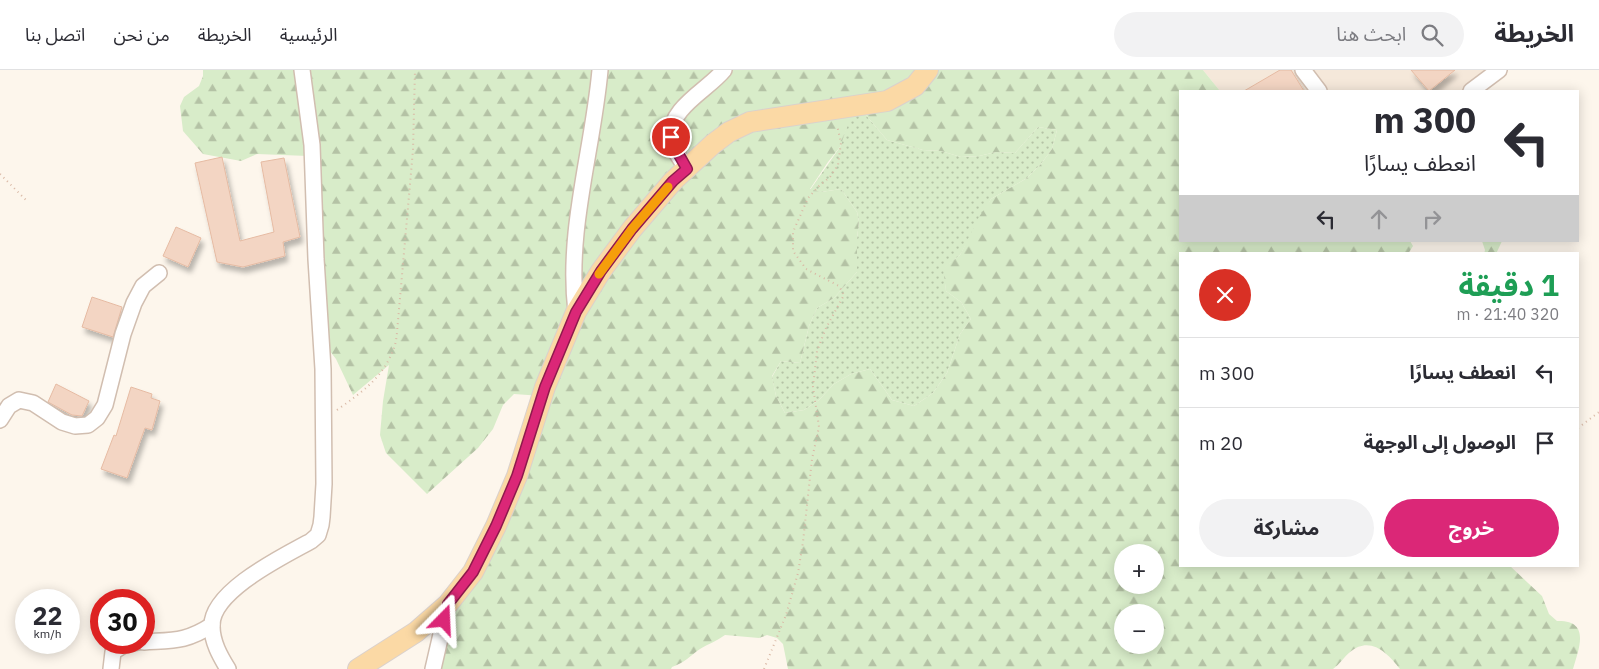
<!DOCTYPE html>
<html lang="ar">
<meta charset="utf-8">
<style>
body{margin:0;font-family:"IBM Plex Sans","Noto Sans Arabic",sans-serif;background:#f2f2f3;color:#2b2b33;direction:rtl;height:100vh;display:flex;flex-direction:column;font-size:19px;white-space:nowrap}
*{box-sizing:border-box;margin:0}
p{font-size:16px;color:#7c7c81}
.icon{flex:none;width:28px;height:28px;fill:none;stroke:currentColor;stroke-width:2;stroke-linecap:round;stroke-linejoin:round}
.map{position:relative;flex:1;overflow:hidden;direction:ltr}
.details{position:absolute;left:1179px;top:182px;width:400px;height:315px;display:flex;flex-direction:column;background:#fff;border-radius:0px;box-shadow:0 2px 12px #0003;direction:rtl}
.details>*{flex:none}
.hud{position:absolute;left:1179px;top:20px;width:400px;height:152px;border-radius:0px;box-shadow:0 2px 12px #0003;direction:rtl;background:#fff;color:#2b2b33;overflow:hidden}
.buttons{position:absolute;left:1114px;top:474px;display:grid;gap:10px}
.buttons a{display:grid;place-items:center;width:50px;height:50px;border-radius:50%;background:#fff;box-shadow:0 2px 12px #0003;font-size:25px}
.speed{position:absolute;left:15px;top:519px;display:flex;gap:10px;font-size:25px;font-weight:700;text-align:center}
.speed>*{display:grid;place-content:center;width:65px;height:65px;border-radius:50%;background:#fff;box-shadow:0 2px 12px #0003;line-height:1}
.speed small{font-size:12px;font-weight:400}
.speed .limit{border:8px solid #d22;background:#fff;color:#111}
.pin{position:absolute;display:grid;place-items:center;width:42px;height:42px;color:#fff;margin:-21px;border:2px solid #fff;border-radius:50%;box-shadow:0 1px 5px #0007}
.me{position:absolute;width:55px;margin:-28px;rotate:21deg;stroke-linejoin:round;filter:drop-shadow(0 0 4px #0008)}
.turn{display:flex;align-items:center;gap:18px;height:105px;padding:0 20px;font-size:22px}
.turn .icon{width:65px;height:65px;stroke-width:2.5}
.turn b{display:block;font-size:35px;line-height:42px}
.lanes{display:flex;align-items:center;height:48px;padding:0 20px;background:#0003;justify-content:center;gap:25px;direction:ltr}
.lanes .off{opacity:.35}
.round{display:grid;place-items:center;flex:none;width:52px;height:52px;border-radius:26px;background:#f2f2f3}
.head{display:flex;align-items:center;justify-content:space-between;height:85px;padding:0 20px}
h1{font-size:30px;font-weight:700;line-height:38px;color:#1e9e55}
.cta{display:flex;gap:10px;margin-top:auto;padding:10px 20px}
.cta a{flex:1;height:58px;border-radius:30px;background:#db2777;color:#fff;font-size:20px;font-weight:700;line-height:58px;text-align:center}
.cta a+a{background:#f2f2f3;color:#2b2b33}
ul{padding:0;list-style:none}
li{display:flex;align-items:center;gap:15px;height:70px;padding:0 20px;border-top:1px solid #e1e1e2}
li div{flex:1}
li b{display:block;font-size:19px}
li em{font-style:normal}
header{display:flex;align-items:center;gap:30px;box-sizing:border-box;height:70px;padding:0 25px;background:#fff;border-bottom:1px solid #e1e1e2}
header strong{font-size:24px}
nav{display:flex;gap:28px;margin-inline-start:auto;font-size:18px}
.search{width:350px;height:45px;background:#f2f2f3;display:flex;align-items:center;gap:12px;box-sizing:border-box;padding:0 18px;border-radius:28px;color:#7c7c81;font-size:19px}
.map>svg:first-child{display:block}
.residential{fill:#f5e8da}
.grass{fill:url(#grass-dots)}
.forest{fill:url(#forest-firs);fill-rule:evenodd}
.building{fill:#f3d5c3;stroke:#e6bba3;filter:url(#shadow)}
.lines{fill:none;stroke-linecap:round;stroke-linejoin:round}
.minor-casing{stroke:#d1beb0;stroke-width:18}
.major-casing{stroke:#dad1cd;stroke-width:22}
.path{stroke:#d9b8a5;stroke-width:2;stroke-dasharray:1 4;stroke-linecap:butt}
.minor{stroke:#fff;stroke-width:15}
.major{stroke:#fbd9a5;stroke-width:20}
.route-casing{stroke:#8e194d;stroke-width:12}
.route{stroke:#db2777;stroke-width:9}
.slow{stroke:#f59e0b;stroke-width:9}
</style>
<header>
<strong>الخريطة</strong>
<div class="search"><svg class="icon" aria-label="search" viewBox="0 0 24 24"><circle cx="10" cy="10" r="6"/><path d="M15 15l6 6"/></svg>ابحث هنا</div>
<nav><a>الرئيسية</a><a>الخريطة</a><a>من نحن</a><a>اتصل بنا</a></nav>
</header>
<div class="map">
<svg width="1599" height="599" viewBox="0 0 1599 599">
<defs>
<pattern id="grass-dots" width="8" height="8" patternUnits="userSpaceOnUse" patternTransform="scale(1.25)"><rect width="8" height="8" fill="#d8ecc9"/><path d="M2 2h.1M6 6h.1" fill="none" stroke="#b4c2a5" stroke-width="1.8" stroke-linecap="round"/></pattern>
<pattern id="forest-firs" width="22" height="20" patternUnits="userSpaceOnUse" patternTransform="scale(1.25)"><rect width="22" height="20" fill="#d8ecc9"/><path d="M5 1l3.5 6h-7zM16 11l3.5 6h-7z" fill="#b4c2a5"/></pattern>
<filter id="shadow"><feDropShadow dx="3" dy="5.5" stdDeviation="2.5" flood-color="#0004"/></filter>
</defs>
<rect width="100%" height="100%" fill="#fdf6ec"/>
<polygon class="residential" points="1203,0 1503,0 1474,21 1220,21"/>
<polygon class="grass" points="860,38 887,70 923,80 941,81 961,87 979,86 996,82 1015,83 1038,57 1057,60 1052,79 1041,94 1027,108 991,129 960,185 944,198 946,221 961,232 971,249 960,264 947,303 933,323 914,336 892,330 870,299 851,304 834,314 819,330 804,340 785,343 776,326 772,307 781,291 800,293 809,256 817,238 834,228 857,202 857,169 859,151 857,142 841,119 821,122 810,120 840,77 850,46"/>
<g class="forest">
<path d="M203,0H1203L1220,21H1180V171H1410L1413,176L1408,184H1180V496H1510L1542,526L1549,544L1557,551C1591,550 1579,578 1573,599H1400C1388,583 1370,565 1350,582C1344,587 1340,594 1333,599H788L783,574L777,568L767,565L759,568L725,565C717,571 708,574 700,579C690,586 684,593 672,597L671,599H437L449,545L542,326L514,324L503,335L493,359L478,378L427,424L386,383L380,365L383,331L389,295L353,325L336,289L314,261L307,183L308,86L257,84L241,91L203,84L183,61L180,36L184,27L199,16L203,6ZM860,38L887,70L923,80L941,81L961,87L979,86L996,82L1015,83L1038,57L1057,60L1052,79L1041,94L1027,108L991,129L979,147L960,185L943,198L946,221L961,232L971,249L960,264L947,303L933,323L914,336L892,330L870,299L851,304L834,314L819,330L804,340L785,343L776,326L772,306L781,291L800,293L809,256L817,238L834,228L857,202V169L859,151L857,142L841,119L821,122L810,119L828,92L840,77L851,46ZM1122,482H1155V515H1122ZM1122,542H1155V575H1122Z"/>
<polygon points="1482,171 1502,171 1496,184 1484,184 1485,180"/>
</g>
<g class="building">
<polygon points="1280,0 1291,0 1304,21 1244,21"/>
<polygon points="1411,0 1455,0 1429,21"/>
<polygon points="222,87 240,171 274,162 261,92 284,88 300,167 283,172 285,186 243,197 217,192 195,93"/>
<polygon points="176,157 201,168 188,197 163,186"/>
<polygon points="92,227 122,237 113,267 82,257"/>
<polygon points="56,314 89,331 82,346 72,345 48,332"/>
<polygon points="131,317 152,324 151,328 160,331 152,360 145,358 127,408 101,399 114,365 116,366"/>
</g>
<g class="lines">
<defs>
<g id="minor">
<polyline points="1303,0 1319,21"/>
<polyline points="1471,21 1499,0"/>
<path d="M687,99C681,90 672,78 671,68C668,38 708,20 724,0"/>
<path d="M576,242C566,161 593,80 600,0"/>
<polyline points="0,350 9,336 19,330 33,333 62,352 75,356 88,355 97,348 105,335 123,264 134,233 143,216 159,203"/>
<path d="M144,572C173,570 186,572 212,555"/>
<polyline points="111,599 113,582 124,575 138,572"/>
<path d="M228,599C220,586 212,572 212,556C211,521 284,486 311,471L318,465L321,455L322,447L324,414L323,299L316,189L312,75L302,0"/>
<polyline points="433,599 448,534"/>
</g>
<polyline id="major" points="358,599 416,562 448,534 473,502 496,456 517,406 545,317 576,242 601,201 632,159 673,111 713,74 729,62 750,52 887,31 915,16 928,0"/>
</defs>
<use href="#minor" class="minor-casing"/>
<use href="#major" class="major-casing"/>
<g class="path">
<polyline points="0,104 27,131"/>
<path d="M337,340C362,322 383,308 394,278C397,270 397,260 398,251L413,80L415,0"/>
<polyline points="1578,358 1599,342"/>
<polyline points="764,599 786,545 798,503 803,472 812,389 819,357 813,317 817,281 826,258 844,225 839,216 806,199 793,181 793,162 808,128 819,116 830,107 838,95 841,73 837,55"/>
</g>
<use href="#minor" class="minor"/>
<use href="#major" class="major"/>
</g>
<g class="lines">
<defs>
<polyline id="route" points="444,550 448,534 473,502 496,456 517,406 545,317 576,242 601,201 632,159 673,111 687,99 674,76 671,67"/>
</defs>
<use href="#route" class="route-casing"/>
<use href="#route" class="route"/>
<polyline class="slow" points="599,204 632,159 668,117"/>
</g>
</svg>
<div class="buttons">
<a>+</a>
<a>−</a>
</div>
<div class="speed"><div>22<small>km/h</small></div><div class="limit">30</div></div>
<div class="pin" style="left:671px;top:67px;background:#d93025"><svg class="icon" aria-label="arrive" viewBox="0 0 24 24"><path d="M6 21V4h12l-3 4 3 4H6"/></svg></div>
<svg class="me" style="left:444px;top:550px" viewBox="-20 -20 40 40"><path d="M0-17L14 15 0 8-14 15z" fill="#db2777" stroke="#fff" stroke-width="4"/></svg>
<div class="hud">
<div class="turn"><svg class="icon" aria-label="left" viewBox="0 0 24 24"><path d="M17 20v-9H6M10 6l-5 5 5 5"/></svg><div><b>300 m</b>انعطف يسارًا</div></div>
<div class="lanes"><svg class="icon" aria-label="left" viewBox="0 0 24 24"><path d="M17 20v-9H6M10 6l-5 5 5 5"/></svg><svg class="icon off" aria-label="ahead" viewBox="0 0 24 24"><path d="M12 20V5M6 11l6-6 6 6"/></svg><svg class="icon off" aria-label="right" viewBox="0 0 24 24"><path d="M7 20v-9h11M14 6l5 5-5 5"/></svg></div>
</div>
<section class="details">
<div class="head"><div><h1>1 دقيقة</h1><p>320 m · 21:40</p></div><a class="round" style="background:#d93025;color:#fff"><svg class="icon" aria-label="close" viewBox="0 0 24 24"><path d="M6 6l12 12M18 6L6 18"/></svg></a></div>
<ul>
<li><svg class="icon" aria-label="left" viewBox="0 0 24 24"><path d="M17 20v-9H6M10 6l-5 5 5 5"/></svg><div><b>انعطف يسارًا</b></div><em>300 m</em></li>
<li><svg class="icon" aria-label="arrive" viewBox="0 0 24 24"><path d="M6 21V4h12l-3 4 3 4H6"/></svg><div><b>الوصول إلى الوجهة</b></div><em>20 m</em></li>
</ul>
<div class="cta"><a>خروج</a><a>مشاركة</a></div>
</section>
</div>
